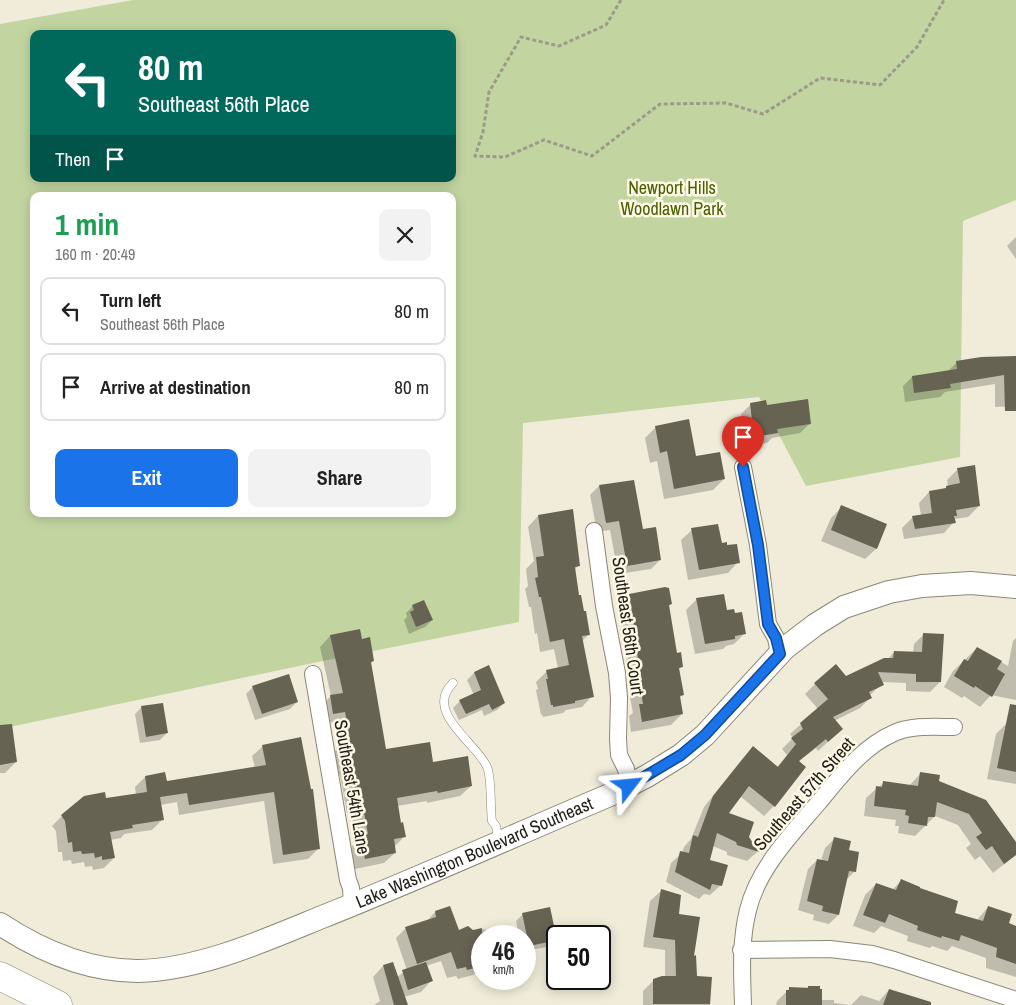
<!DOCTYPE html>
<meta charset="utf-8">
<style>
body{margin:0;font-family:"Archivo Narrow",sans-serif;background:#f2f2f2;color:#222;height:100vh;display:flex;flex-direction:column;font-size:19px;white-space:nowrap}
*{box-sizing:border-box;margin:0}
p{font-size:16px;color:#767676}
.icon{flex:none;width:28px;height:28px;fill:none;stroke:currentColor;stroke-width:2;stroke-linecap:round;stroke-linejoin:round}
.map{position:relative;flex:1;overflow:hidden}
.drawer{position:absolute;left:30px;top:192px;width:426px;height:325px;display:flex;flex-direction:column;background:#fff;border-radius:10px;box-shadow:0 2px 12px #0003}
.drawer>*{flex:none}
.hud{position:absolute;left:30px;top:30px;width:426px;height:152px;border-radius:10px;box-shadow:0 2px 12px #0003;background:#00695c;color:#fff;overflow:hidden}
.speed{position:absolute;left:471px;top:925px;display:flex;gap:10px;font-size:25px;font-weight:700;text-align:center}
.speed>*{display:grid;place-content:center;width:65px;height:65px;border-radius:50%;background:#fff;box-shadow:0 2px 12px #0003;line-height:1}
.speed small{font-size:12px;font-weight:400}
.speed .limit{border:2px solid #111;border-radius:8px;background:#fff;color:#111}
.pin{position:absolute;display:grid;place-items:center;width:42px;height:42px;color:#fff;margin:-51px -21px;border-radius:50% 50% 50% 0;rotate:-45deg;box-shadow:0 0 5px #0007}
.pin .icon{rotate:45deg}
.me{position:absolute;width:55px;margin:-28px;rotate:61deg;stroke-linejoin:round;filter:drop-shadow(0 0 4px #0008)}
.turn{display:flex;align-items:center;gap:18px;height:105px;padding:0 25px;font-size:22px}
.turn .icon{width:65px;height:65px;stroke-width:2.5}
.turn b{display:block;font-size:35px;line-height:42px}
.then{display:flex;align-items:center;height:48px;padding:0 25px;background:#0003;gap:10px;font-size:19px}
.round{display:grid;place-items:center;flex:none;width:52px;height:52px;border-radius:10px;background:#f2f2f2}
.head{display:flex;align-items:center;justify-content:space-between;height:85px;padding:0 25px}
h1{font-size:30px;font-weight:700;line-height:38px;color:#1e9e55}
.cta{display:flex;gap:10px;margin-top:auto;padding:10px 25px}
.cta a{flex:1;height:58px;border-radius:10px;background:#1a73e8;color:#fff;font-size:20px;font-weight:700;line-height:58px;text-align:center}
.cta a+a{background:#f2f2f2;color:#222}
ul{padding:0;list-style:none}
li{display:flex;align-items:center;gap:15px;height:68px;margin:0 10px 8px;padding:0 15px;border:2px solid #e0e0e0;border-radius:10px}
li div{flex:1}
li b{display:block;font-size:19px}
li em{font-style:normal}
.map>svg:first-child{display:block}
.green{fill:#c2d5a1;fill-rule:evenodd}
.shadow{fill:#0003}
.building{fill:#676353}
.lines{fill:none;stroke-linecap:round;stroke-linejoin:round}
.service-casing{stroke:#8b8776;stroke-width:9}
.minor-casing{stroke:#8b8776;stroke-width:18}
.secondary-casing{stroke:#8b8776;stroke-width:24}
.motorway-casing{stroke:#8b8776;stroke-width:29}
.path{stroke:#9d998b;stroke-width:3;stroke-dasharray:4 2.5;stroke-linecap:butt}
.service{stroke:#fff;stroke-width:8}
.minor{stroke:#fff;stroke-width:16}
.secondary{stroke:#fff;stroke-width:22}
.motorway{stroke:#fff;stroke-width:28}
.route-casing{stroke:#114b97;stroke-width:12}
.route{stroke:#1a73e8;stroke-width:9}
.labels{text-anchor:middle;stroke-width:5;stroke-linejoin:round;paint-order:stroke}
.park-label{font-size:18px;fill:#486000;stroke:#fef9e6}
.street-label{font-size:18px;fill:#1f1d16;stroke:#fef9e6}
</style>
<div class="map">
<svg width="1016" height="1005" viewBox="0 0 1016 1005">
<rect width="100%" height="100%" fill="#f0ecd9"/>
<path class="green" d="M133,0H1016V200L963,221L960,457L806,486L759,397L523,423L519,622L318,662L0,729V24ZM34,34H452V179H34ZM34,196H452V514H34Z"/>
<g class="shadow">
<polygon points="1016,237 1016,259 1007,246"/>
<polygon points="1016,357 1016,406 995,407 995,384 945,392 940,397 905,402 903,386 912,377 947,372 957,362"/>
<polygon points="751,404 766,407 810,423 800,433 772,438 767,443 744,446 741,414"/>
<polygon points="656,427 695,458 724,479 713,490 664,499 657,461 650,463 645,438"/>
<polygon points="958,469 979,506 968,517 954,519 954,522 944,533 904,539 902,528 913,517 921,516 919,503 929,492 944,490 948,486 947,480"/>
<polygon points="599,486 642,531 660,560 651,569 618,574 610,530 597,532 590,495"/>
<polygon points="842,507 885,525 876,549 865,559 821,541 831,518"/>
<polygon points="538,516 578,566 574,570 578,597 589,634 582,641 592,696 582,707 566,710 563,713 543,717 542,714 541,715 536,690 538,689 536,682 547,671 558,669 554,649 540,652 537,633 535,634 531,607 529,607 525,589 528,586 526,569 534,561 528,527"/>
<polygon points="692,530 721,544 738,562 728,573 688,580 681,540"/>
<polygon points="630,595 671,604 668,607 676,655 682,666 678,670 683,695 679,698 682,714 671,725 631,732 629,716 633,713 629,692 631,690 626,660 628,658 619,606"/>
<polygon points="697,599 726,612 744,634 734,644 726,646 723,649 695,654 686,610"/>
<polygon points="413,606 432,620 425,627 409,634 404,620 407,617 406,613"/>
<polygon points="924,634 940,682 930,692 906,691 906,683 881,682 882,684 869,696 870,698 860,708 834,721 831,739 818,751 816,748 798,762 774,806 764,816 740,796 727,814 748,837 757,852 747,861 727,855 727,852 713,846 709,861 721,885 710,895 704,894 699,899 666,882 671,863 682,853 684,847 691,839 704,807 743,758 753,748 777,767 787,755 782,749 793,738 790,734 818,709 805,694 815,684 846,677 888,659 894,652 913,653 914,644"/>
<polygon points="330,636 361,640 373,661 370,664 385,750 432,763 471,786 460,796 427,803 427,801 397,806 404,837 394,847 395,853 384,863 355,869 351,847 357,842 351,812 347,813 340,775 338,776 334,752 339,747 334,722 323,724 320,707 331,696 320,647"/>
<polygon points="1016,638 1016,700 991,695 980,707 964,696 962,698 944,687 953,671 977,648 1008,666 1013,641"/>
<polygon points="488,667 504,703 497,710 484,716 482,710 459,720 453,708 460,701 474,695 467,680 474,673"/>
<polygon points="253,687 297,702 290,709 255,720 246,694"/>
<polygon points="142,707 167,733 160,740 140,743 135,714"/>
<polygon points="1007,723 1016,725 1016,784 987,779 996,734"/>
<polygon points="0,727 16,762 5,773 0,773"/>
<polygon points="263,746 319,848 308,859 273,864 264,801 179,815 177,802 160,805 162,820 152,830 124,834 121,838 110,840 114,858 104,868 93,870 92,866 85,867 84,862 72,864 71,860 63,861 62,852 58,852 56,831 52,826 62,816 105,800 136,795 135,787 145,777 166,783 255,768 252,756"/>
<polygon points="920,774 938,782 1016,844 1016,855 993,873 980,856 975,860 966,848 971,844 958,825 935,816 915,836 898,833 899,826 895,826 896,820 864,816 866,798 877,788 884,783 909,786"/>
<polygon points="834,839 847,851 855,871 846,880 838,915 829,924 813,920 814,915 798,910 808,869 817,860 821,861 825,848"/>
<polygon points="901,881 953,913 977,920 988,907 1007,924 1016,927 1016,977 986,968 986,958 952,946 947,951 932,946 930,948 907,941 908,936 881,926 874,933 853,926 865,895 876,884 892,890"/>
<polygon points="661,891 678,915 692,957 696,977 711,978 710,1005 643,1005 643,991 654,980 665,977 665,950 643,947 650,901"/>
<polygon points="435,912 458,931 473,932 485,929 488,936 482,936 482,966 473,975 458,979 456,976 447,978 441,961 426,966 431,981 421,992 404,997 406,1005 374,1005 380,1001 373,977 383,966 397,977 407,970 396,938 406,928 426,922"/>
<polygon points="523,914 553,927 557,926 559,936 558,941 552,946 525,951 525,936 519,936 516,921"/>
<polygon points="819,987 821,1000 834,1000 834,1003 851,1005 861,995 879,1001 889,990 906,1005 776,1005 777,1001 790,988"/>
</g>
<g class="building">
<polygon points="1016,356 1016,411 1005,411 1004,375 950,384 951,388 914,393 912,376 957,369 956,361 981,357"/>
<polygon points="808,399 811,424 777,429 778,433 754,437 750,403 766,400 767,405"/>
<polygon points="689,419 696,456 720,452 725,479 674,489 667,451 660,453 655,426"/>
<polygon points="975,465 980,506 956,510 957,516 954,516 956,523 915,529 912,516 932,513 929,491 946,488 946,486 960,483 957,468"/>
<polygon points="634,480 643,529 656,527 661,560 627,566 619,521 606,523 599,485"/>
<polygon points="841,505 887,524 877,549 831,530"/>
<polygon points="573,509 580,566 575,567 579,595 581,595 584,611 586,611 590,635 582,636 594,697 575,701 575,703 553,707 553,705 551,705 546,679 548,679 546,670 569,665 564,639 550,642 541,597 539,597 535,578 538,577 536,557 544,556 538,515"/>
<polygon points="718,524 722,543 727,542 727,545 737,544 740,563 699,570 691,528"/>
<polygon points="665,587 669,588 672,604 669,605 677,653 681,652 683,667 679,668 684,695 680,696 683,714 642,722 639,704 643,704 639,680 642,680 636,648 638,647 629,594"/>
<polygon points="724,594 727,610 734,609 735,613 742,612 746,634 735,636 735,639 705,644 696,598"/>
<polygon points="424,600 433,620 416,627 410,612 414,610 412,605"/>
<polygon points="360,629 362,639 370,637 374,661 371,662 386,749 430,742 433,762 468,756 472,786 438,793 437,791 397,798 401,823 403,822 406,837 394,839 396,853 365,859 361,835 368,834 362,802 357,803 351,765 348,766 344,740 350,739 345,712 333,714 330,695 343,693 330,635"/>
<polygon points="923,633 944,634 941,682 916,682 916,674 878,672 884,685 869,692 872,698 833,717 843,729 828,742 826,739 799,761 806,767 775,807 749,786 729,813 754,822 749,837 759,852 737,845 736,842 717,833 710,860 728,865 722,886 712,884 710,890 675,872 680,851 689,853 693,835 698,837 713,796 753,746 778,767 796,744 791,738 803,729 800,723 828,699 814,683 836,664 846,676 884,658 893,658 894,651 922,652"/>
<polygon points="977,647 1002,661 997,669 1005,674 992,697 975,686 974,688 954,676 964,659 968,661"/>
<polygon points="489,665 505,703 492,710 489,704 466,714 459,700 481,690 474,672"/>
<polygon points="289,674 298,702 262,714 252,686"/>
<polygon points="163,703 168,733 146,737 141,706"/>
<polygon points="1010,704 1016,705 1016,772 997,768"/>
<polygon points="12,724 17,762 0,765 0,725"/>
<polygon points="301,737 311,789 313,789 320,849 283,855 274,792 189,805 187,793 160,797 164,820 132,825 133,828 110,832 115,858 102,860 102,856 95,858 94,853 82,854 81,851 73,852 72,842 68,843 65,821 61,815 84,796 105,792 106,798 147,792 145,776 165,772 167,781 266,765 262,745"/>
<polygon points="920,772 940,775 939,781 986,800 1016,842 1016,855 1004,864 992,846 986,850 976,837 982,833 969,814 937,802 935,817 928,817 927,826 908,823 909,816 905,815 906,810 874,806 876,786 882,787 883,781 918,786"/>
<polygon points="834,837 851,841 849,850 859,852 856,872 849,871 839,915 822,911 823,906 807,901 817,859 828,861"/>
<polygon points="901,879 920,887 920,888 958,901 955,913 983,921 988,906 1012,914 1009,923 1016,926 1016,964 996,957 997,948 961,935 959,941 942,936 941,938 917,930 918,926 889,914 885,923 863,915 876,883 896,890"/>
<polygon points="661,889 681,895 679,914 700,917 694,956 696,955 697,976 712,977 710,1004 653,1004 653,979 662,976 676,976 675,940 653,937"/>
<polygon points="450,906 459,930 468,926 473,930 482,928 482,966 467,970 466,967 457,969 451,952 417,964 405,927 436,917 435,911"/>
<polygon points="550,907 554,926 558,925 558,940 529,946 522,913"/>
<polygon points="393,962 408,1005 394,1005 383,965"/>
<polygon points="426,962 433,981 408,990 402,970"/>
<polygon points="808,986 820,986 820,989 822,989 822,1005 786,1005 786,990 789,990 789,987 808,988"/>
<polygon points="889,989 931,1002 931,1005 883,1005"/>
</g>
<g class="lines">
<defs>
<path id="service" d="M453,683C423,712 477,743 487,767C492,777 490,808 492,821L496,826L498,839"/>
<g id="minor">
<polyline points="743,467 758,545 768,624 776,638 779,654"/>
<polyline points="594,531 604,606 617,673 619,698 618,739 619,755 626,769 629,786"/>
<polyline points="313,674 348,880 351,888 352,906"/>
<polyline points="741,950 830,949 872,954 894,960 1016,1000"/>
<path d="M743,1005C742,973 740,942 748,910C758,868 792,834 819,802C840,777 862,747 894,733C912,725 935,727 954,727"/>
</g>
<g id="secondary">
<path id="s1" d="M0,924C41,951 88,971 138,971C199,970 266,940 322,917C420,878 515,835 612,794L647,776L681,755L705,735L785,648L815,625L844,607L889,592L922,586L971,583L1016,587"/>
</g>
<polyline id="motorway" points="0,976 58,1005"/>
</defs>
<use href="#service" class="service-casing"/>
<use href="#minor" class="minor-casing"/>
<use href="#secondary" class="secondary-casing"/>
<use href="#motorway" class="motorway-casing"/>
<polyline class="path" points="621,0 606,25 559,46 521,37 489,92 483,132 475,156 505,157 544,140 592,156 660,104 726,103 763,114 820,78 880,85 917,47 944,0"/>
<use href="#service" class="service"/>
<use href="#minor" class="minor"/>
<use href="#secondary" class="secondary"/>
<use href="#motorway" class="motorway"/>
</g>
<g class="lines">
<defs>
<polyline id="route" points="629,786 681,755 705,735 780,654 776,638 768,624 758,545 743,467"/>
</defs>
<use href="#route" class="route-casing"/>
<use href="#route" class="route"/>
</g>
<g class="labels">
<g class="park-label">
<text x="672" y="194">Newport Hills<tspan x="672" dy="21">Woodlawn Park</tspan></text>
</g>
<g class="street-label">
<text transform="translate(628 626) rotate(82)" y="6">Southeast 56th Court</text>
<text transform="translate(352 787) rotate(80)" y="6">Southeast 54th Lane</text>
<text transform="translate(804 794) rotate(-49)" y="6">Southeast 57th Street</text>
<text dy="6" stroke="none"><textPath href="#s1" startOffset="506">Lake Washington Boulevard Southeast</textPath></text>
</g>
</g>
</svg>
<div class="speed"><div>46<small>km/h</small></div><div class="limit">50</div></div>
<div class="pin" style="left:743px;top:467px;background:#d93025"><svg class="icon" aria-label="arrive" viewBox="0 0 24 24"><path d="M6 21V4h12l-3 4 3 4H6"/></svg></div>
<svg class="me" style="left:629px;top:786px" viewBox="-20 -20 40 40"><path d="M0-17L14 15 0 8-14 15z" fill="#1a73e8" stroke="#fff" stroke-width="4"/></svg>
<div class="hud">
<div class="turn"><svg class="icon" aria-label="left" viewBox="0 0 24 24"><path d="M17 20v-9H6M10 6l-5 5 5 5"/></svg><div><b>80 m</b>Southeast 56th Place</div></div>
<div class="then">Then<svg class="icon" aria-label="arrive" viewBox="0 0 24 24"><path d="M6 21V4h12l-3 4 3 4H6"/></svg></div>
</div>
<section class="drawer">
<div class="head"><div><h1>1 min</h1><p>160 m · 20:49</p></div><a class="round"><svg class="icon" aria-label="close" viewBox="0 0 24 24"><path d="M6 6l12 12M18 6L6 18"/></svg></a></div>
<ul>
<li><svg class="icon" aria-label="left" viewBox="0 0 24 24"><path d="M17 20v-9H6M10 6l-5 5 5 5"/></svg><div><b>Turn left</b><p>Southeast 56th Place</p></div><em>80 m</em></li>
<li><svg class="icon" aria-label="arrive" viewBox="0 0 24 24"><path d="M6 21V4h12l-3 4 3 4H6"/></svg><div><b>Arrive at destination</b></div><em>80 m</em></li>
</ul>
<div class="cta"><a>Exit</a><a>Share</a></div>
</section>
</div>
